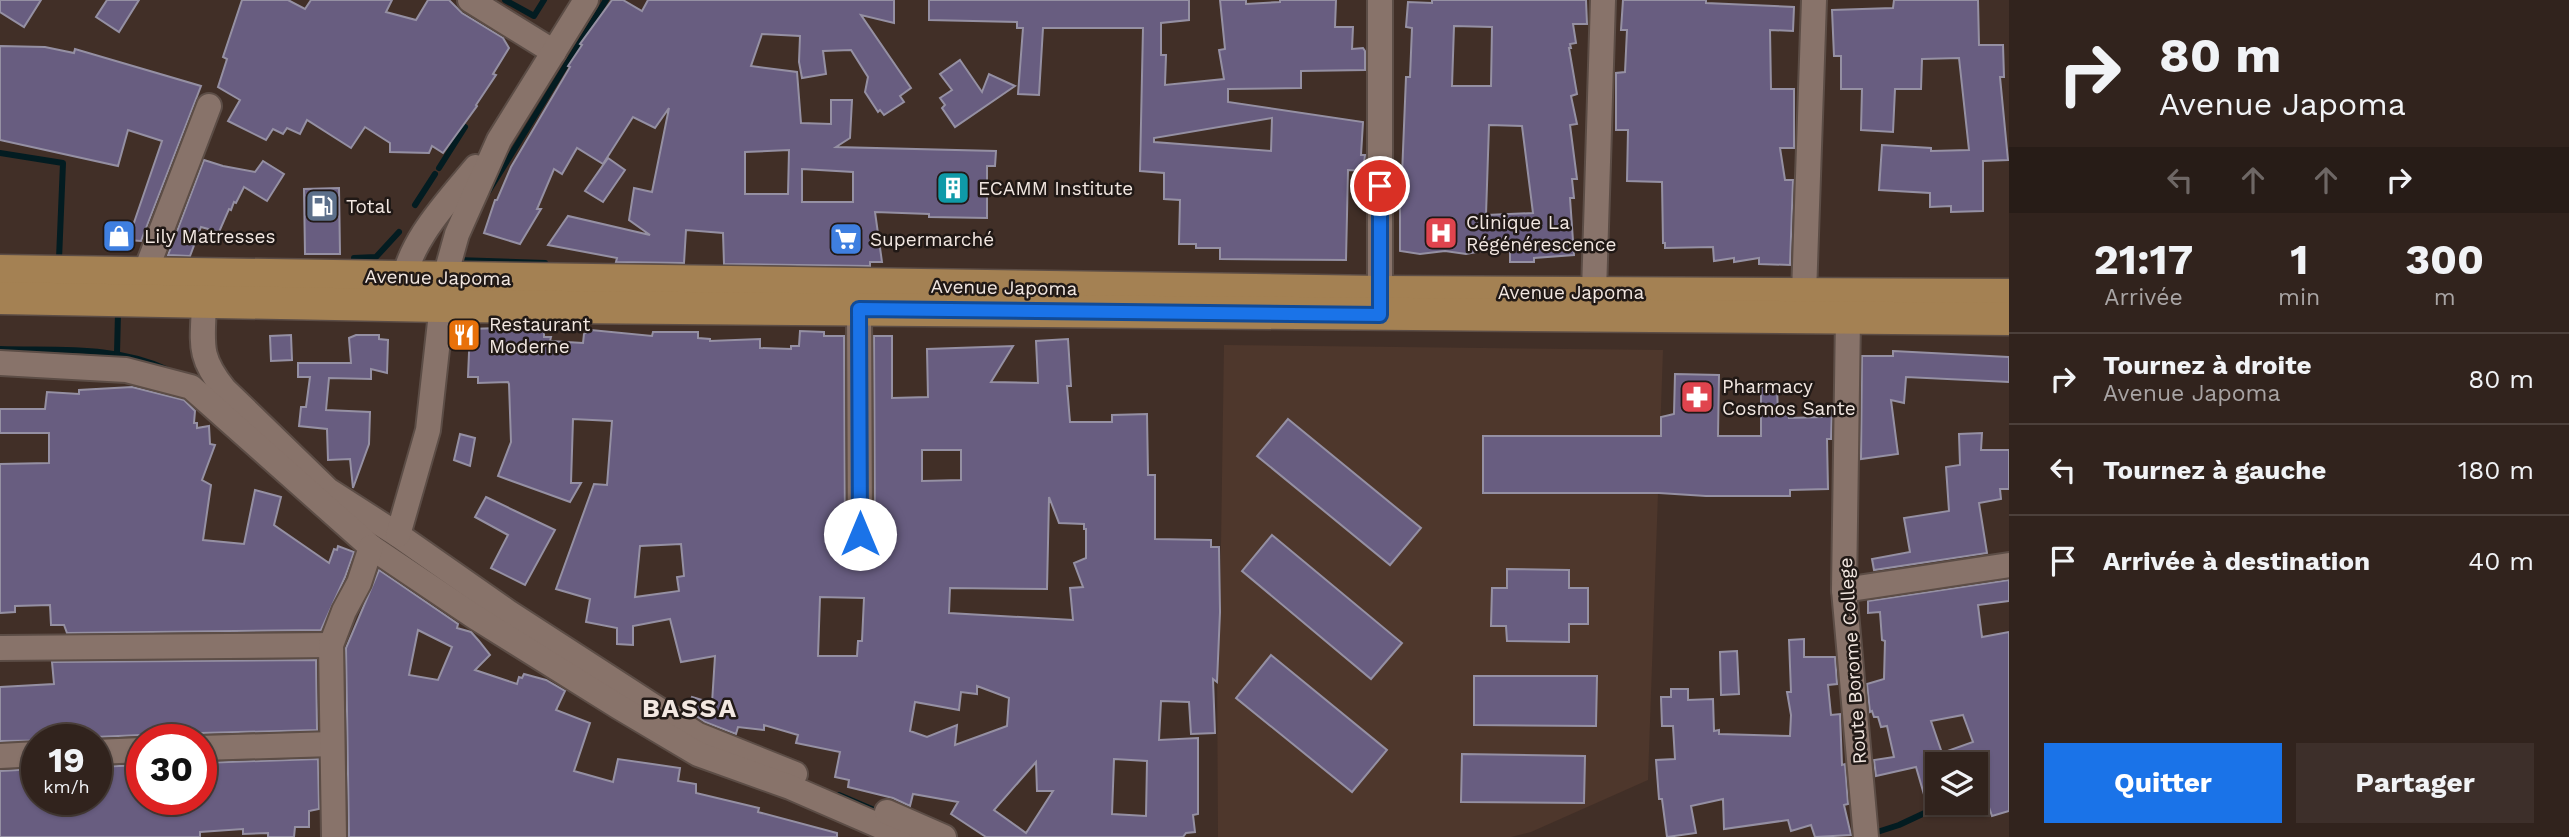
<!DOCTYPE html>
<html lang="fr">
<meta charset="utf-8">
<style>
body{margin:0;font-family:"Work Sans",sans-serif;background:#3d2f2a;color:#f1f3f6;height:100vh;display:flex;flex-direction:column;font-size:26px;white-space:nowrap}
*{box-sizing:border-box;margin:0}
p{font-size:23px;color:#a8a4a4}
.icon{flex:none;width:38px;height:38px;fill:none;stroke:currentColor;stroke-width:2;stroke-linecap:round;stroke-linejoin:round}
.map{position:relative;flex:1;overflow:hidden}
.drawer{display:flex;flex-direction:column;background:#31231d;width:560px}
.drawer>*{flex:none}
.hud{background:#31231d;color:#f1f3f6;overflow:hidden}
.tools{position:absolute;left:1925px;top:752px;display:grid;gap:14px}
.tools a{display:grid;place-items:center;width:63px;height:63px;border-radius:0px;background:#31231d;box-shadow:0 2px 5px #0004,0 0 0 2px #4c403b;font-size:35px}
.speed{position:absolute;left:21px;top:724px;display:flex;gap:14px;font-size:35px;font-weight:700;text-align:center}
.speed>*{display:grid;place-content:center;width:91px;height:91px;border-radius:50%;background:#31231d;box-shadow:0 2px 5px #0004,0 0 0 2px #4c403b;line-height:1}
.speed small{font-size:18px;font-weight:400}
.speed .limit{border:10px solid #d22;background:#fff;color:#111}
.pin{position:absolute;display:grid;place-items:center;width:60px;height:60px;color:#fff;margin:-30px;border:4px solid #fff;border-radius:50%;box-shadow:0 2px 7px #0007}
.me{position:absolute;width:77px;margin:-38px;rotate:0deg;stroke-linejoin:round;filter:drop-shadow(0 0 5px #0008)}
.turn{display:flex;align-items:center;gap:24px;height:147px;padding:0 35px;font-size:32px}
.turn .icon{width:91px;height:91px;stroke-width:2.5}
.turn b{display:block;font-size:49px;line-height:60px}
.lanes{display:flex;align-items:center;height:66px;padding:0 35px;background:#0003;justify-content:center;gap:35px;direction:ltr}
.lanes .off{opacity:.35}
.eta{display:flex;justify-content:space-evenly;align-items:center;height:119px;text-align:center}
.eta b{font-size:42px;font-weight:700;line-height:49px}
.cta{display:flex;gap:14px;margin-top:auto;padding:14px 35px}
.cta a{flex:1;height:80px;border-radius:0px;background:#1a73e8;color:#fff;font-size:28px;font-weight:700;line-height:80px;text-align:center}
.cta a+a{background:#3d2f2a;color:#f1f3f6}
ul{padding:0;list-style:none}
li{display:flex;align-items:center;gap:21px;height:91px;padding:0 35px;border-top:2px solid #4c403b}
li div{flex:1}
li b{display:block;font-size:26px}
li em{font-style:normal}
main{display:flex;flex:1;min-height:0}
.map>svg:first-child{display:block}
.built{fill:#4e372c}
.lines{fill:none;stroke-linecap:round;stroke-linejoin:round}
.stream{stroke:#031c21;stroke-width:6}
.building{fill:#685d80;stroke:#9590a3;stroke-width:2;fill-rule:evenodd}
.minor-casing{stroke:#5c4d46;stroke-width:28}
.major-casing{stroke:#5c4d46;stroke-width:35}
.minor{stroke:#88736a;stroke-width:24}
.major{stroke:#a48153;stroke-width:32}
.route-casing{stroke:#114b97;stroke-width:18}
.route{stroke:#1a73e8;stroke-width:12}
.labels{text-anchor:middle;stroke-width:5;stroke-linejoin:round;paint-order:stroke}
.poi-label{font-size:19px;fill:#f2e7e1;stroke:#211916;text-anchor:start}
.street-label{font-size:19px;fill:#f2e7e1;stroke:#211916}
.district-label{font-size:26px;font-weight:bold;letter-spacing:2px;fill:#f2e7e1;stroke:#211916}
</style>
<main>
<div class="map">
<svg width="2009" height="837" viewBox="0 0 2009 837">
<rect width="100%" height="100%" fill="#412f27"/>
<polygon class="built" points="1224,345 1663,350 1648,780 1531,832 1511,837 1218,837 1217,658 1220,611"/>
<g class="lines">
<g class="stream">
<polyline points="505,0 534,16 544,0"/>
<polyline points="0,153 63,163 59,259"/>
<polyline points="439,168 465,127"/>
<polyline points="488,192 606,0"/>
<polyline points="415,205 435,174"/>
<polyline points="354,258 376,257 399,232"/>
<polyline points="456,260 545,263"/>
<path d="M0,349C55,351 117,345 168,370"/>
<polyline points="117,353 118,313"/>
<polyline points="1976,791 1991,786"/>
<polyline points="839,795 881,813"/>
<polyline points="1871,834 1899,825 1946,803"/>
</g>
</g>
<g class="building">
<polygon points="0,0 41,0 24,27 0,12"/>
<polygon points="107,0 139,0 119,32 96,17"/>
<polygon points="242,0 288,0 305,9 311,0 392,0 386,12 416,20 428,0 449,0 462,13 503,38 509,48 493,74 496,75 476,105 477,106 443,153 432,146 429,153 390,152 390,143 365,127 351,148 307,120 300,134 287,128 283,134 273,129 266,140 228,121 240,100 218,87 227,59 223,57"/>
<path d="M612,0H623L642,11L648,0H894V23L861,15L911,88L900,96L904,102L884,115L880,110L878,112L865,92L868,77L851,50L823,51L826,74L802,78L799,62L800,36L762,34L751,66L797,72L801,123L831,124V100H852L850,138L836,147L996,151L995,166H987V218L929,217V214L875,212L882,262H870V266L724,264L723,233L686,230L684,263L616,262L617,258L548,245L568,216L650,235L629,220L634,188L652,192L669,108L655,128L633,117L603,164L577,148L562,174L554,169L537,209H541L520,244L484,233L495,200H497L511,167L570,67L568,66L582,45L580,44ZM789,150L788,194H745V152ZM802,169L853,172V202H802Z"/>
<path d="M929,0H1189V20L1161,23V55H1166L1165,85L1224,79L1219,50L1225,49L1220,0H1246V4L1280,2V0H1336L1335,27H1353L1352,49L1363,48L1365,51V70L1301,71V88L1228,89V102L1363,122L1361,155H1365L1363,171L1348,170L1346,260L1220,259V248H1196V244H1179L1180,200L1164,199V173L1140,171L1143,28H1043L1039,95L1018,94L1023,28H1017V22L929,20ZM1272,118L1271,151L1154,142V138Z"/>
<path d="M1432,0H1586L1587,24H1573L1576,43L1570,44L1571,48H1569L1577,94L1571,96L1577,124L1570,125L1577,179H1572L1574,198H1570L1574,255L1534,258V262H1510V246L1466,254L1445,251L1420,254L1400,251V175H1402L1406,77H1410L1412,28L1406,27L1408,2L1432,3ZM1454,26L1492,27L1491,86H1452ZM1489,125L1522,126L1533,213L1486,215Z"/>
<polygon points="1623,0 1706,0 1706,3 1794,7 1793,31 1770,30 1771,89 1794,89 1794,148 1780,148 1785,180 1793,180 1790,265 1759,264 1759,258 1734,262 1734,258 1714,261 1713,247 1665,248 1665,243 1663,243 1662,182 1627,181 1628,130 1616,130 1616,73 1625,72 1627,30 1621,30"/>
<polygon points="1894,0 1978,0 1979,45 2003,45 2004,77 2000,77 2008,160 1983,161 1983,211 1951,212 1951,206 1930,207 1930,193 1879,190 1882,145 1931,148 1931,151 1969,150 1959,58 1922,59 1921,89 1895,89 1893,132 1861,130 1862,89 1841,89 1841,56 1834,56 1832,10 1893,8"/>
<polygon points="0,46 45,47 74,53 75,49 201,86 141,241 128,240 162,141 128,130 118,166 0,140"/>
<polygon points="960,60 982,92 989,74 1015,86 955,127 942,108 945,105 940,98 952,90 940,74"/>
<polygon points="608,158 625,170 603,202 585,191"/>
<polygon points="204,160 223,166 255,172 263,161 284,174 267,201 244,187 236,203 234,202 231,210 229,209 219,232 201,227 190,256 168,255"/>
<polygon points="339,188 340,254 305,254 304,189"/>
<path d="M499,328L544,330V337H551L550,341L583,343L584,334L591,330L652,336L653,332H698V338L710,339V341L760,339V348L791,349V346H799L800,331L824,332V336H844L845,534L848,542L859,549L868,546L875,534L874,336H892V398L928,397L927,349L1013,346L991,382L1038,383L1036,341L1068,339L1071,386H1067L1070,422H1112V415L1147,414L1148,475H1155V539L1211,540V547H1219L1220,612L1217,682L1213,679L1215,733L1191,734L1189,702L1161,701L1159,740L1198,738V814L1193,815L1195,832L1186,833L1183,837H986L951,814L958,802L913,794L910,806L893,798L848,787L849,780L835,777L840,752L796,743L798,735L764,725V730L738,727L736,734L705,722L687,710L692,697L712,703L715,656L681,662L670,619L633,626V645L617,644V628L586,622L590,599L556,589L594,484L607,485L612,421L573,419L571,483H581L570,502L498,476L511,442L509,384L508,382L478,383V377H468L470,329ZM922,450H961V480L922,481ZM1049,497L1059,523L1084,524V529H1086V558L1074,563L1083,587L1070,588L1073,620L949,613L950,588L1047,589ZM681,544L684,576L677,577L679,591L635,597L640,546ZM820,597L864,598L862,641H858L857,656H818ZM977,686L1009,698L1007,726L955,745L957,725L927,737L910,731L915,702L959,710L961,692L977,694ZM1114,759L1147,761L1146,816L1112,814ZM1036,762L1037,791H1053L1026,833L994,810Z"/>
<polygon points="291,335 292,360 271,361 270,336"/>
<polygon points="356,335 379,335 379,339 388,340 387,373 371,369 371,379 329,378 326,410 370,412 369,444 353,488 350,459 328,460 327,429 299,426 301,407 306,407 310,377 298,377 298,363 351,363 349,338"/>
<polygon points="1893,351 2009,357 2009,382 1906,377 1904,403 1891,400 1898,454 1861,459 1862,356 1893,356"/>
<polygon points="1675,374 1719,375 1718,436 1761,436 1761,387 1777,387 1778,413 1789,413 1789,418 1822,417 1821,407 1832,407 1831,439 1827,439 1828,489 1790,490 1790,496 1706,496 1659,493 1483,493 1483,436 1661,436 1661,417 1674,414"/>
<polygon points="132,387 184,400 195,411 194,423 197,423 197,428 209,426 210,444 215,445 202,480 211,485 203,540 244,544 255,490 281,497 274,525 329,563 334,549 337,550 338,546 354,552 345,577 321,630 67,633 64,625 51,625 50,605 15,606 15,612 0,613 0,464 49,463 49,433 0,433 0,409 45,409 47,392 79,394 79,390"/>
<polygon points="1288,419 1421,528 1390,565 1257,456"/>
<polygon points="1982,433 1981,450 2009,450 2009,489 2000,489 2001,499 1979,503 1987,553 1874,570 1872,559 1910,552 1904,518 1949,511 1946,467 1960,465 1959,434"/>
<polygon points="460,434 475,438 470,466 454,460"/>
<polygon points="486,497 555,530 525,585 491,568 508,535 475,517"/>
<polygon points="1272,535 1402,643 1371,679 1242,571"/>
<polygon points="1507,569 1569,570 1569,588 1588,588 1588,624 1569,624 1569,642 1507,641 1506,626 1491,626 1492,588 1507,588"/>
<path d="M379,570L458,624L457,628L471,632L479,641L490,655L475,670L517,684L519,677L522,678L524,674L546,680L565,691L556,710L590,723L574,771L613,782L618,759L680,768L678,781L696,784V793L759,808L758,812L837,833V837H349L346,648ZM418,630L452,647L438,680L409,675Z"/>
<path d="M2009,580V601L1978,605L1982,637L2009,632V811L1992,816L1980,781L1976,783V765H1937V794L1925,798L1916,767L1876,776L1874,760L1894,757L1887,726L1881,727L1878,717H1874L1872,711L1870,712L1867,684L1884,679L1885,641L1882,640L1880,612L1868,613V601ZM1963,715L1973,742L1942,753L1931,721Z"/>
<polygon points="1804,639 1804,657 1835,657 1837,684 1828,685 1831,715 1840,714 1842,765 1845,764 1848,804 1844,805 1851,835 1815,837 1811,825 1791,831 1788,820 1724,829 1723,799 1691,806 1696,833 1667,837 1662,799 1659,799 1656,760 1675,759 1673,726 1662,726 1661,697 1671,697 1671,689 1688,689 1688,700 1713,699 1714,731 1719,730 1719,734 1790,736 1791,715 1787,692 1791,692 1789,640"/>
<polygon points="1737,651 1739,694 1721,695 1720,652"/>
<polygon points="1271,655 1387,750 1352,792 1236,698"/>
<polygon points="316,660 317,730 201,733 192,736 166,737 166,740 153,740 141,735 95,737 87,740 0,741 0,687 54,684 52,662"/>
<polygon points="1474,676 1597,676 1596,726 1474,725"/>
<polygon points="1462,754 1585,756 1584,803 1461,802"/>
<polygon points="318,759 319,809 309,811 309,827 295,827 294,837 268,837 268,833 243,834 243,829 200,832 200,837 0,837 0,771 37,769 37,800 96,800 96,767 142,765 142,800 201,800 201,763"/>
</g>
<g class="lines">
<defs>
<g id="minor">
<polyline points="470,0 554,52"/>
<polyline points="145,273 209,106"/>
<polyline points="1594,292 1603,0"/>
<path d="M401,293C406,244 446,203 476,167"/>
<polyline points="1804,294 1814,0"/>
<path d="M204,302C203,343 197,355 224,389L328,490L398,535L508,612L698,735L795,774"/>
<polyline points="1380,307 1380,0"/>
<polyline points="859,309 860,534"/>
<polyline points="1848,317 1844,590 1866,837"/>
<polyline points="0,363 126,370 191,387 371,547 475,617 619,707 698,754 790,787 905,837"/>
<polyline points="398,535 428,430 445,277 457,234 499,140 586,0"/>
<polyline points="1844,590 2009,565"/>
<polyline points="0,648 331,645"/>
<polyline points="201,748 332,744"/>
<polyline points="96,752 142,750"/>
<polyline points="0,756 37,754"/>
<polyline points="887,812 944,837"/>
<polyline points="334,837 331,645 344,611 359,583 371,547"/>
</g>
<g id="major">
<polyline points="0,271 1380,292 2009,295"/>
<polyline points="0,298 441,306 2009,319"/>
</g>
</defs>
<use href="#minor" class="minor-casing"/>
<use href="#major" class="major-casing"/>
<use href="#minor" class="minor"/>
<use href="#major" class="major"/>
</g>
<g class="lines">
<defs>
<polyline id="route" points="860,534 859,309 1380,315 1380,186"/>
</defs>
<use href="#route" class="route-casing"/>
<use href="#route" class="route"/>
</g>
<defs>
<symbol id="building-square" viewBox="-11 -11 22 22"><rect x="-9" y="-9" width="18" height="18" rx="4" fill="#0f9aa8" stroke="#211916"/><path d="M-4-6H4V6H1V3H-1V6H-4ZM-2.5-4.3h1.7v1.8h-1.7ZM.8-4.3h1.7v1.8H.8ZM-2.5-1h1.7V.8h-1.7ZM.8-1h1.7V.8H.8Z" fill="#fff"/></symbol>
<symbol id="fuel-square" viewBox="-11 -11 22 22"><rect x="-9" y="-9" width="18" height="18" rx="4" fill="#5c6f8a" stroke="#211916"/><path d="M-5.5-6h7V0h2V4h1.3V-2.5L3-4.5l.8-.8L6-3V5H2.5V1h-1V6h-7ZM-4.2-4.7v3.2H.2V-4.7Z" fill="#fff"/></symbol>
<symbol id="hospital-square" viewBox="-11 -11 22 22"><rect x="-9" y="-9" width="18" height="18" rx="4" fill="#e0444e" stroke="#211916"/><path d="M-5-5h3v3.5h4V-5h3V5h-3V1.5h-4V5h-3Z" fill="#fff"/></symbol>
<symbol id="shop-square" viewBox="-11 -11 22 22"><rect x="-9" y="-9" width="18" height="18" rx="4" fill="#3f7fe0" stroke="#211916"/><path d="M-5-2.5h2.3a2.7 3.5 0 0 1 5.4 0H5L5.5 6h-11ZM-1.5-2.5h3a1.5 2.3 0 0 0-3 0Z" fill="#fff"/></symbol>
<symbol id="supermarket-square" viewBox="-11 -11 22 22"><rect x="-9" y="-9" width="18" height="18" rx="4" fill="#3f7fe0" stroke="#211916"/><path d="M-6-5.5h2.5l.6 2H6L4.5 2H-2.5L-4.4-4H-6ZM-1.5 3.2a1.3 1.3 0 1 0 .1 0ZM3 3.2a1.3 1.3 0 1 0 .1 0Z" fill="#fff"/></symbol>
<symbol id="restaurant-square" viewBox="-11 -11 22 22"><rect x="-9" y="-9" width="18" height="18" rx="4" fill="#e8710a" stroke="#211916"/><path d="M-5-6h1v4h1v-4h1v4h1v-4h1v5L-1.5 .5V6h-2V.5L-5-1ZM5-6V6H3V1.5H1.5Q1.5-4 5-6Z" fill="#fff"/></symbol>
<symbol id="pharmacy-square" viewBox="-11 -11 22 22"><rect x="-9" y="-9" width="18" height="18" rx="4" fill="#e0444e" stroke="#211916"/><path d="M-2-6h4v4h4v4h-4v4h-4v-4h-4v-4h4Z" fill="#fff"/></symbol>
</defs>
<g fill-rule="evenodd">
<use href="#building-square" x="934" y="169" width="38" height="38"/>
<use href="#fuel-square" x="303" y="187" width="38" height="38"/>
<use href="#hospital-square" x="1422" y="214" width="38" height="38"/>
<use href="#shop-square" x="100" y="217" width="38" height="38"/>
<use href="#supermarket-square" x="827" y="220" width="38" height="38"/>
<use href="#restaurant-square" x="445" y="316" width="38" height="38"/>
<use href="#pharmacy-square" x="1678" y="378" width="38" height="38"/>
</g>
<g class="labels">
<g class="poi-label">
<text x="978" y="195">ECAMM Institute</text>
<text x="346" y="213">Total</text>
<text x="1466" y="229">Clinique La<tspan x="1466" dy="22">Régénérescence</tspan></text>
<text x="144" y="243">Lily Matresses</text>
<text x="870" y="246">Supermarché</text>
<text x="489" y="331">Restaurant<tspan x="489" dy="22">Moderne</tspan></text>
<text x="1722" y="393">Pharmacy<tspan x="1722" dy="22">Cosmos Sante</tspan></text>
</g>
<g class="street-label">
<text transform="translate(438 277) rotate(1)" y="7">Avenue Japoma</text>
<text transform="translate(1004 287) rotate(1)" y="7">Avenue Japoma</text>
<text x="1571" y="299">Avenue Japoma</text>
<text transform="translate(1852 661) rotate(-94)" y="7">Route Borome College</text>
</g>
<g class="district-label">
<text x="690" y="717">BASSA</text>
</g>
</g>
</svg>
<div class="tools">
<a><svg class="icon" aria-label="layers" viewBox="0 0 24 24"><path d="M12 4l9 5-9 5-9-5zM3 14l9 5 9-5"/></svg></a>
</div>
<div class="speed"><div>19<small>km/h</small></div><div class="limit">30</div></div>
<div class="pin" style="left:1380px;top:186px;background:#d93025"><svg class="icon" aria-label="arrive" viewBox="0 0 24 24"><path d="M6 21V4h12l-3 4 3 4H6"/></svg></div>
<svg class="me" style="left:860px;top:534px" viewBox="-20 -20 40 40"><circle r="19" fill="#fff"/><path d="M0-13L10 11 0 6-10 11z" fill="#1a73e8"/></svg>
</div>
<section class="drawer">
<div class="hud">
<div class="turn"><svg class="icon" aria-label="right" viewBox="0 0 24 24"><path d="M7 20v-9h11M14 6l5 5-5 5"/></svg><div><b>80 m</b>Avenue Japoma</div></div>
<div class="lanes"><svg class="icon off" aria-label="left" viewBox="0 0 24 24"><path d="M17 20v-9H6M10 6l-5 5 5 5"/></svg><svg class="icon off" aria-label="ahead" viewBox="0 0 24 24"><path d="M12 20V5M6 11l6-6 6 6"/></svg><svg class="icon off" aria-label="ahead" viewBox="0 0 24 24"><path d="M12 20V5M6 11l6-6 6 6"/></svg><svg class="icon" aria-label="right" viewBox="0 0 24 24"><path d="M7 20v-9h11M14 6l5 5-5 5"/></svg></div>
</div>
<div class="eta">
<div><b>21:17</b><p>Arrivée</p></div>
<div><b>1</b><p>min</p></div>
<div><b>300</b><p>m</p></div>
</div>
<ul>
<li><svg class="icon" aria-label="right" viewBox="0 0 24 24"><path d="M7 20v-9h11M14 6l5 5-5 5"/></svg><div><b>Tournez à droite</b><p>Avenue Japoma</p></div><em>80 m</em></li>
<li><svg class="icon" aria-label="left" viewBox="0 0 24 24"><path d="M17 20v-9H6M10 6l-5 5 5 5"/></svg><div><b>Tournez à gauche</b></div><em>180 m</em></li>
<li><svg class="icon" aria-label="arrive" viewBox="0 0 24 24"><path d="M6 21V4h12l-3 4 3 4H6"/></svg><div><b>Arrivée à destination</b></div><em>40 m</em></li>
</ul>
<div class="cta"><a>Quitter</a><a>Partager</a></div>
</section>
</main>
